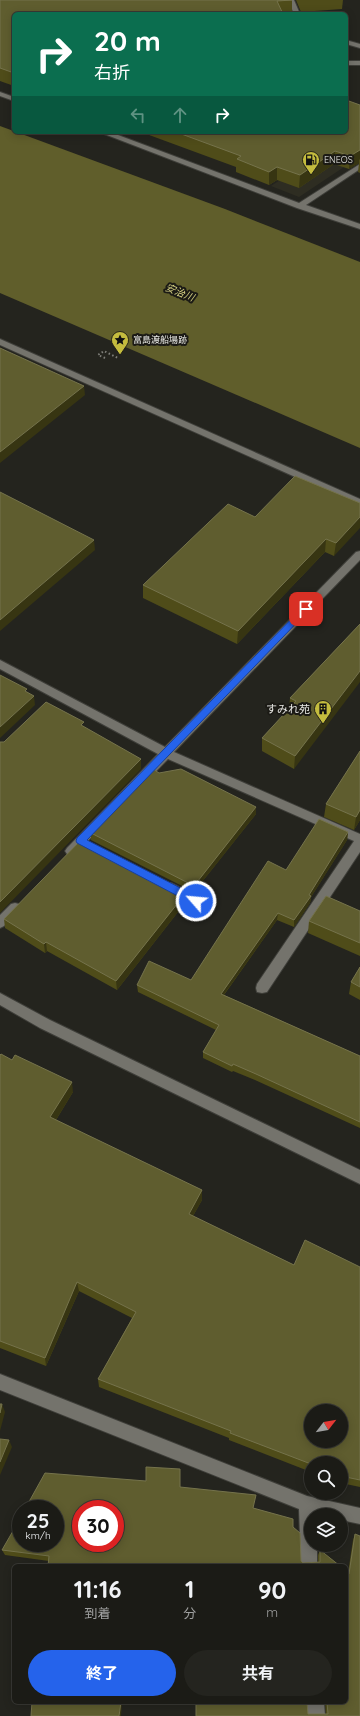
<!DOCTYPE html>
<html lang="ja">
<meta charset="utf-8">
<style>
body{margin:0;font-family:Quicksand,"Noto Sans JP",sans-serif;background:#24241f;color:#f1f3f6;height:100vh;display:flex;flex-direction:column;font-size:15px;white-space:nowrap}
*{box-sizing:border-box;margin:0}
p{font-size:13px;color:#a0a1a1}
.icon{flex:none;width:22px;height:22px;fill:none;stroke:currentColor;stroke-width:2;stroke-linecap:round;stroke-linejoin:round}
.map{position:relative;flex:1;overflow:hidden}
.details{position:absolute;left:12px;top:1564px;width:336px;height:140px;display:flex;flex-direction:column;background:#1b1b16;border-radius:6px;box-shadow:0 2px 10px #0003,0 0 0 1px #393935}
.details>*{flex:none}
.hud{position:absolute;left:12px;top:12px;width:336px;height:122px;border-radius:6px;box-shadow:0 2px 10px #0003,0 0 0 1px #393935;background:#0b6e4f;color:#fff;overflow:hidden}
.needle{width:26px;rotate:59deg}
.fabs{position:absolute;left:304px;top:1404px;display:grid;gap:8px}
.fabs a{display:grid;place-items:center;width:44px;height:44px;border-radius:50%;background:#1b1b16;box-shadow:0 2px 10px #0003,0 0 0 1px #393935;font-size:20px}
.speed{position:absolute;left:12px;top:1500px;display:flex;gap:8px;font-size:20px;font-weight:700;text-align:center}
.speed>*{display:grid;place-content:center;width:52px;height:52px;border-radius:50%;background:#1b1b16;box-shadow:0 2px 10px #0003,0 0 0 1px #393935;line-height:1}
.speed small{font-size:10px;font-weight:400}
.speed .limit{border:6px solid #d22;background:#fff;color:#111}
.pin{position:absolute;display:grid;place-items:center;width:34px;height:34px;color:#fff;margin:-17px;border-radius:8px;box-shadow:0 2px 6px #0006}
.me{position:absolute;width:44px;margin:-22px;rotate:297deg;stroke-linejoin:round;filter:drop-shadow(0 0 3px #0008)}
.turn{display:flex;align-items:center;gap:14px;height:84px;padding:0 16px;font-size:18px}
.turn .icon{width:52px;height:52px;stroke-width:2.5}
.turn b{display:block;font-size:28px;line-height:34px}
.lanes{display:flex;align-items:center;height:38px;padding:0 16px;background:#0003;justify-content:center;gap:20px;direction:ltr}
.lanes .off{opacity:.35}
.eta{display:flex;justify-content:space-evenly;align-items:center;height:68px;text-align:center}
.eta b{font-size:24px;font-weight:700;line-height:28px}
.action{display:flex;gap:8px;margin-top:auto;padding:8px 16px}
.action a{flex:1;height:46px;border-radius:24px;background:#2563eb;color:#fff;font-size:16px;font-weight:700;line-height:46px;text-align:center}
.action a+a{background:#24241f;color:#f1f3f6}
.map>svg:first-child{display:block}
.built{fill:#2e2d22}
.water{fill:#605e2b}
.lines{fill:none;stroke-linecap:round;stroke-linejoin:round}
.minor-casing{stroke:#3e3e39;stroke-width:2}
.path{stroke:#80807b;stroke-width:2;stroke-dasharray:1.5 2.5;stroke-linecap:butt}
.minor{fill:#74736c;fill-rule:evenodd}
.wall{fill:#4f4c19}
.shaded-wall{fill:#373512}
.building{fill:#5f5d2f;stroke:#75734c;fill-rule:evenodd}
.route{fill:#2563eb;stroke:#184099}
.labels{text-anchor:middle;stroke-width:4;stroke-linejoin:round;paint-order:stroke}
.far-poi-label{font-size:9px;fill:#eaeae6;stroke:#1b1a15;text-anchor:start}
.far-water-label{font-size:10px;font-style:italic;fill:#d2ce80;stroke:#1b1a15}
.poi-label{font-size:11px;fill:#eaeae6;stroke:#1b1a15;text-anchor:end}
</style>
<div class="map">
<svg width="360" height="1716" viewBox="0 0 360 1716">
<rect width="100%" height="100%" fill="#24241e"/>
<polygon class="built" points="322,153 350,163 299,197 271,186"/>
<polygon class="water" points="0,126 225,209 360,262 360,448 0,293"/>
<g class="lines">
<defs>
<g id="minor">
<polygon points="288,0 294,0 300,14 294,14"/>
<polygon points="346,40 360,44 360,48 346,44"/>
<rect x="346" y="61" width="14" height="4"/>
<polygon points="0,92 14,97 14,101 0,96"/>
<polygon points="99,132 110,132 299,203 360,164 360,169 306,205 360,224 360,229 297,208"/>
<polygon points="0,339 360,499 360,506 0,345"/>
<polygon points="360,551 360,560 174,752 360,834 360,852 267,992 262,993 257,992 256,988 257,984 354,841 168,759 75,854 71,856 67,854 65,851 67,848 158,754 0,669 0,660 165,747 356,552"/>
<polygon points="171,883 200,897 202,901 200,905 196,906 192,905 167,891 165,888 167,885"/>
<path d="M15,903L19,904L21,908C17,915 8,925 0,928V915L11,904Z"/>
<polygon points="0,993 50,1020 360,1170 360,1184 40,1028 0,1005"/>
<polygon points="0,1374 307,1496 360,1508 360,1524 341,1520 341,1515 311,1515 311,1545 317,1545 317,1566 301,1566 299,1509 0,1390"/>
<polygon points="306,1702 324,1702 325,1716 307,1716"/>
</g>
</defs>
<use href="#minor" class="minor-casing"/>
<polyline class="path" points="105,358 98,355 104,351 118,358"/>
<use href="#minor" class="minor"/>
</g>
<g class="wall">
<polygon points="0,0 292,0 292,12 282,13 14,14 14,86 0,81"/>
<polygon points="296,0 343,0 342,9 301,12"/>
<polygon points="360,105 360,173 358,172 359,163 349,169 334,164 299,188 277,180 269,185 236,172 236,167 141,132 346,132"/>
<polygon points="360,503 334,556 325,552 237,644 143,598 143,585 255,517"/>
<polygon points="360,624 294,769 262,751 262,738 289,709 290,698"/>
<polygon points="360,751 360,820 354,830 324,817 326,804"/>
<polygon points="159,773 256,814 194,892 91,840 91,833"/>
<polygon points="348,832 347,840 311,897 310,903 294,927 277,920 224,995 360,1056 360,1128 255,1080 233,1071 232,1072 203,1058 203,1052 216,1030 138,992 137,985 191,980 286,870"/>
<polygon points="185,894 185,903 117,990 47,951 45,953 5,928 4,919"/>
<polygon points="360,911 360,956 308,933 309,921"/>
<polygon points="360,967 360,1000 349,994 351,982"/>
<polygon points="0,1055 73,1092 56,1120 202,1190 202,1200 193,1216 294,1265 360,1267 360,1487 341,1483 341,1463 311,1463 311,1472 229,1440 229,1438 99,1387 98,1379 132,1318 79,1291 46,1366 0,1348"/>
<polygon points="254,1508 293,1527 301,1561 303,1563 318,1562 318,1555 320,1550 340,1566 49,1561 5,1555 2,1550"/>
<polygon points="355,1534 360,1716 308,1714 326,1714 325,1702 346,1702 348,1573 353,1540"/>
</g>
<g class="shaded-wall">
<polygon points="360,150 360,160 359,159 359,163 349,169 350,156"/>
<polygon points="335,151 334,164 299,188 300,175"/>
<polygon points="277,167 277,180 269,185 269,172"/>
<polygon points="84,386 85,395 0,463 0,452"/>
<polygon points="360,517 360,528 334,556 336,543"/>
<polygon points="326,539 325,552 237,644 238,631"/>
<polygon points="94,540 95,550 0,631 0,620"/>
<polygon points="360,671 360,682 294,769 295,756"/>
<polygon points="34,696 35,705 0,738 0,727"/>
<polygon points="141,759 141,769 0,913 0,902"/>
<polygon points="256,807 256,814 194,892 194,886"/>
<polygon points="360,810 360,820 354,830 356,817"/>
<polygon points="348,832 347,840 311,897 310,903 294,927 294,920 309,895"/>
<polygon points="185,894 185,903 117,990 116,981"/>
<polygon points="278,913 277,920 220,1000 221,994"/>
<polygon points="46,942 47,951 45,953 44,944"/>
<polygon points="72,1082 73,1092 51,1128 50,1117"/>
<polygon points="202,1190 202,1200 189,1223 189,1214"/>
<polygon points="77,1282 79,1291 46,1366 45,1358"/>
<polygon points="2,1404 5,1412 0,1431 0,1413"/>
<polygon points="9,1440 12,1447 0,1475 0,1462"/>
<polygon points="121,1702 122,1702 121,1716 119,1716"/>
</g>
<g class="building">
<polygon points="0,0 292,0 277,1 283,14 14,14 14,73 0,68"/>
<polygon points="346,100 360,105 360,150 350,156 335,151 300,175 277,167 269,172 237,159 241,156 176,132 346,132"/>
<polygon points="0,348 84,386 0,452"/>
<polygon points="295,476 360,503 360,517 336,543 326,539 238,631 143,585 228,504 255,517"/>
<polygon points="0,492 94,540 0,620"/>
<polygon points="360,624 360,671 295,756 262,738 296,701 290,698"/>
<polygon points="0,675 27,689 25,691 34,696 0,727"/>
<polygon points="46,702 84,722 81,725 141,759 0,902 0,742 4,742"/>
<polygon points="360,751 360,810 356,817 326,804"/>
<polygon points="153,769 159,773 181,769 256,807 194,886 91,833"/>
<polygon points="319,819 348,832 309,895 311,896 294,920 278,913 221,994 360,1056 360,1122 256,1074 233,1064 232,1066 203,1052 219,1025 137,985 149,961 191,980 268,861 286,870"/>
<polygon points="81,840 185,894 116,981 46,942 44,944 4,919"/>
<polygon points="326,896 360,911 360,943 309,921"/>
<polygon points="360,967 360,987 351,982"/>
<path d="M1,1054L12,1060L15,1055L72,1082L50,1117L202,1190L189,1214L294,1265L305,1240L360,1267V1480L341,1476V1463H311V1464L230,1433L231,1431L98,1379L136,1312L77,1282L45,1358L0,1341V1055ZM311,1411H341V1441H311Z"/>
<polygon points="0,1404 2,1404 0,1413"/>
<polygon points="0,1439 9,1440 0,1462"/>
<path d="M146,1467L180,1469V1487L256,1495L253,1508L293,1519V1527L300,1533L301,1561L303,1563L320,1562V1550L340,1566H48L49,1556L2,1550L21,1517V1543H55V1509H25L45,1473L146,1481ZM81,1509H115V1543H81Z"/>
<polygon points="355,1534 360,1536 360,1716 196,1716 196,1702 307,1702 308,1714 328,1714 327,1702 346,1702 346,1571 349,1574"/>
<polygon points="32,1702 121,1702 119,1716 31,1716"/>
</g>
<polygon class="route" points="303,607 309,607 310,609 87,840 200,898 201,901 200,904 193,904 77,843 76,841 77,838"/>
<defs>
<symbol id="fuel-pin" viewBox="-11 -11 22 30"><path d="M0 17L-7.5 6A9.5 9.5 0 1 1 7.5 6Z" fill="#c4bc3e" stroke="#1b1a15"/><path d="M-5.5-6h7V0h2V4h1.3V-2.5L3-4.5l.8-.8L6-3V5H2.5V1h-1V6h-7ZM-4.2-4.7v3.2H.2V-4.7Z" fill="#111"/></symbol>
<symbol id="sight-pin" viewBox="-11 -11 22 30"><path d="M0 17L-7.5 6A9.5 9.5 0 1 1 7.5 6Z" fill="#c4bc3e" stroke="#1b1a15"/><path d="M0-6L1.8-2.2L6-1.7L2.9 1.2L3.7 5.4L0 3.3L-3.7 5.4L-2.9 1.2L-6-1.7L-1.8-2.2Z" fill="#111"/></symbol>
<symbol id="building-pin" viewBox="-11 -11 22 30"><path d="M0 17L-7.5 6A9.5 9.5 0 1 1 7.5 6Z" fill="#c4bc3e" stroke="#1b1a15"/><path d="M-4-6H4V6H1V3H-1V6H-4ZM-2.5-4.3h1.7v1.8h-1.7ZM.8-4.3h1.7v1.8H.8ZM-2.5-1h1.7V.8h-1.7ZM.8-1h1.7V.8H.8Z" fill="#111"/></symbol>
</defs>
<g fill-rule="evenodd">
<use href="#fuel-pin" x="301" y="150" width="20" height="27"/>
<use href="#sight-pin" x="110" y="330" width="20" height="27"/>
<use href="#building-pin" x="313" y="699" width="20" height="27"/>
</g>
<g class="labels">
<g class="far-poi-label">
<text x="324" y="163">ENEOS</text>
<text x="133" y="343">富島渡船場跡</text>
</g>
<g class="far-water-label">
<text transform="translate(180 292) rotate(22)" y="4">安治川</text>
</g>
<g class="poi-label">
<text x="310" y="713">すみれ苑</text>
</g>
</g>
</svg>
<div class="fabs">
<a><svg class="needle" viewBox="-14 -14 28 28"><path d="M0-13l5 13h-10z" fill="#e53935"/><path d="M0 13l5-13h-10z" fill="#a0a1a1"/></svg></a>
<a><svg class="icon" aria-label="search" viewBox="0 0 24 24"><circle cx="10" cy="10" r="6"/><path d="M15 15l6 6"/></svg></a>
<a><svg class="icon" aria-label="layers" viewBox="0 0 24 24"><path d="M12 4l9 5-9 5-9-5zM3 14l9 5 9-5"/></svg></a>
</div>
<div class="speed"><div>25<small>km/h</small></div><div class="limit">30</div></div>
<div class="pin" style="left:306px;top:609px;background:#d93025"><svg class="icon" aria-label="arrive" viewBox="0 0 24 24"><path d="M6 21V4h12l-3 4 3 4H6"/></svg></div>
<svg class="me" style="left:196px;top:901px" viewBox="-20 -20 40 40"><circle r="17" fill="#2563eb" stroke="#fff" stroke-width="3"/><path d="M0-11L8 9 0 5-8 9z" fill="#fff"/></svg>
<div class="hud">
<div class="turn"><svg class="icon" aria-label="right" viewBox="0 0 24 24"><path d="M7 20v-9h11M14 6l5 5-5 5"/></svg><div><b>20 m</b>右折</div></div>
<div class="lanes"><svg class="icon off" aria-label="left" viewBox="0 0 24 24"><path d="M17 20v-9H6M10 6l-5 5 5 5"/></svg><svg class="icon off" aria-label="ahead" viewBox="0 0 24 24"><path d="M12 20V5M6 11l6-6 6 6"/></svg><svg class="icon" aria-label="right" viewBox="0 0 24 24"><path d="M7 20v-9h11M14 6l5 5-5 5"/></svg></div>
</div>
<section class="details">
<div class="eta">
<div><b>11:16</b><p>到着</p></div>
<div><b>1</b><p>分</p></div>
<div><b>90</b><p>m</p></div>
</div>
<div class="action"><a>終了</a><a>共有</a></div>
</section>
</div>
